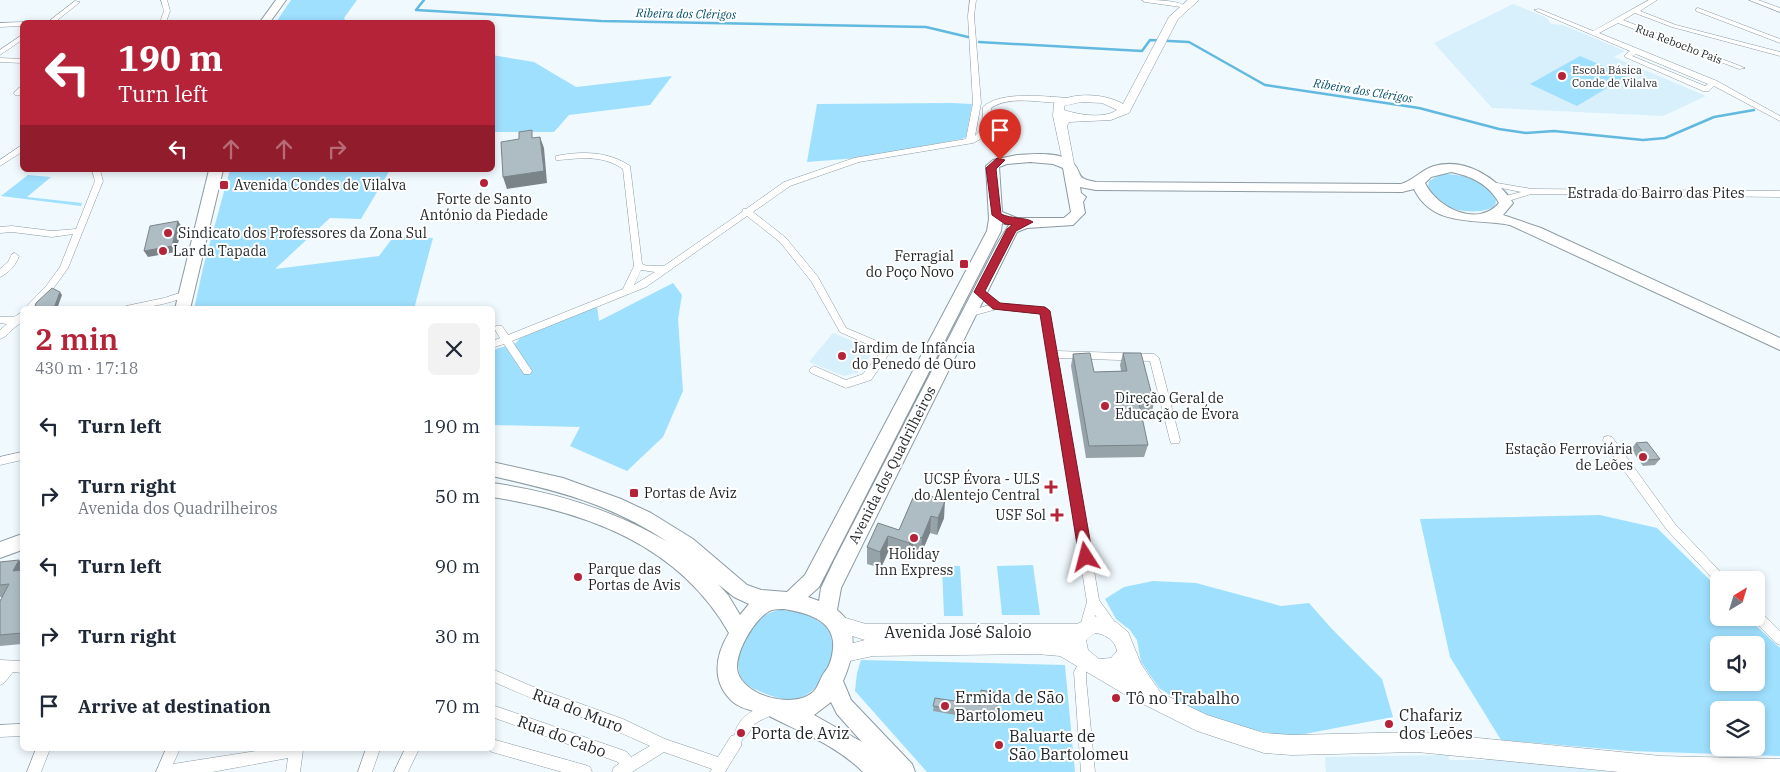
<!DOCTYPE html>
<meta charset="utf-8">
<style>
body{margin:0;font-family:"IBM Plex Serif",serif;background:#f2f2f3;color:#1f2937;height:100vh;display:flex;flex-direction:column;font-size:19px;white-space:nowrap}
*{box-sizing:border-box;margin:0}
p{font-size:16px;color:#747a83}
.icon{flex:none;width:28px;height:28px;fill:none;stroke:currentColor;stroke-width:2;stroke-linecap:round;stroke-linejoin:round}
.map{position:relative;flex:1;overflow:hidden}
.panel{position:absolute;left:20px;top:306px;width:475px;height:445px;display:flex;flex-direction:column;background:#fff;border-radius:8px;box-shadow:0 2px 8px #0003}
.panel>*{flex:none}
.top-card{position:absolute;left:20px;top:20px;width:475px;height:152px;border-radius:8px;box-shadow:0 2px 8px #0003;background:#b52338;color:#fff;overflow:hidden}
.needle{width:32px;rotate:38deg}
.tools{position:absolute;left:1710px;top:571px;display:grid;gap:10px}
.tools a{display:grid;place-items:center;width:55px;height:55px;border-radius:8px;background:#fff;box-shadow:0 2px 8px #0003;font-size:25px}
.pin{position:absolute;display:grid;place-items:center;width:42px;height:42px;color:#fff;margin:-51px -21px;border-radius:50% 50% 50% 0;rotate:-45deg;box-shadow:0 0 5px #0007}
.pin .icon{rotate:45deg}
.me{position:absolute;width:55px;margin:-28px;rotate:351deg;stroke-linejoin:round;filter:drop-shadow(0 0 4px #0008)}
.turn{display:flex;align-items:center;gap:18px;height:105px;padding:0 15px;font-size:22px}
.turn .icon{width:65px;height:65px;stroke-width:2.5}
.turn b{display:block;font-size:35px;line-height:42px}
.lanes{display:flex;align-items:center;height:48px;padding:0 15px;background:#0003;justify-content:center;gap:25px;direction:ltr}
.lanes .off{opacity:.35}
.round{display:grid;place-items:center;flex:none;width:52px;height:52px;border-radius:8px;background:#f2f2f3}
.head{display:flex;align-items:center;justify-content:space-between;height:85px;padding:0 15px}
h1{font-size:30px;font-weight:600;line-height:38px;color:#b52338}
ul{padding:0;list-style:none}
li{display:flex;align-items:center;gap:15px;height:70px;padding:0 15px}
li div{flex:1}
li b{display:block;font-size:19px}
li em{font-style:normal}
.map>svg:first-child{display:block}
.built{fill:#d8f0fc}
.green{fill:#9fe0ff;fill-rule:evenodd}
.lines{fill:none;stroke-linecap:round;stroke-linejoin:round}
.stream{stroke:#62b9e0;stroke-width:2.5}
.street-casing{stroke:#8c9ba2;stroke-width:1}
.secondary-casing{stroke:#8c9ba2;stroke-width:1}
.primary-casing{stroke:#8c9ba2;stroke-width:2}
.street{fill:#fff;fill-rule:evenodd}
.secondary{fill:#fff;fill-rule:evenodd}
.primary{fill:#fff;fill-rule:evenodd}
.wall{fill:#96a3a9}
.shaded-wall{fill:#7a8489}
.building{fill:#aebdc4;stroke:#7a8489}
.route{fill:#b52338;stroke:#761724}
.poi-dot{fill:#b52338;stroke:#fff;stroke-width:2}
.labels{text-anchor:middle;stroke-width:4;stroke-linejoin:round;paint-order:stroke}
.far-street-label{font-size:11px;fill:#1d2326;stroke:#fff}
.far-poi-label{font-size:11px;fill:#1d2326;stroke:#fff;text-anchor:start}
.far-water-label{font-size:12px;font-style:italic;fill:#06526c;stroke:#fff}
.poi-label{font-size:14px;fill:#1d2326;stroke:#fff;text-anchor:start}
.street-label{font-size:14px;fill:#1d2326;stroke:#fff}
.near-street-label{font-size:16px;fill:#1d2326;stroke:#fff}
.near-poi-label{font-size:16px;fill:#1d2326;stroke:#fff;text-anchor:start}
</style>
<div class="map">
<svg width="1780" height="772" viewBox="0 0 1780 772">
<rect width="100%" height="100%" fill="#f0f9fe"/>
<g class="built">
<polygon points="1513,4 1547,18 1551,24 1563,25 1625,51 1614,57 1706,96 1663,116 1492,108 1434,43"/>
<polygon points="833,333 875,350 857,373 844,376 809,362"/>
<polygon points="1448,755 1449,760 1485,760 1483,756 1612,772 1326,772 1325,757"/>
</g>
<g class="green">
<polygon points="291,0 357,0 344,18 346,22 276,22"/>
<polygon points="492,55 534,62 576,87 672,76 650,105 569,115 554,132 493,132"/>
<polygon points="1580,56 1627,76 1577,106 1530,84"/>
<polygon points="951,103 972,104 966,137 962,139 858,158 807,162 817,104"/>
<polygon points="230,170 390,170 361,219 330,218 275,269 379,256 394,236 433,238 414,309 194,309 203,268"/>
<path d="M1441,174C1458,173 1503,181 1495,206C1477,219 1421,208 1429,181Z"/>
<polygon points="28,175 51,177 27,197 82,203 81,206 1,196"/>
<polygon points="673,283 682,295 678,319 683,391 663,437 627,471 570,446 580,427 493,425 493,350 516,343 520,338 597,306 599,321"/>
<path d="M1600,515L1657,528L1719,589V618H1748L1780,648V756L1630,751L1501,740L1450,657L1420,519ZM1719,645H1756V682H1719ZM1719,710H1756V748H1719Z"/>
<polygon points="1033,565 1040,615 1002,615 997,566"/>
<polygon points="942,566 960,566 963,616 944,616"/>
<polygon points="1153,581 1196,583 1281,606 1309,603 1331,628 1382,679 1393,717 1289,737 1235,726 1198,713 1159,688 1141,662 1137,640 1130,630 1116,619 1105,599 1124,587"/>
<path d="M778,610C801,610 839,622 833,652C832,659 827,666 824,673C818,686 809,697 794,699C780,701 767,694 754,689C726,677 741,640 755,624C761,616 769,613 778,610Z"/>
<polygon points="861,660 1065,665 1075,772 927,772 855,691 857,673"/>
</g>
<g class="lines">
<g class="stream">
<polyline points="424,0 416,10 601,21 926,27 968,37"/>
<polyline points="979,42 1142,51 1150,40 1189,42 1265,85 1419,108 1499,129 1526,133 1554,131 1643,140 1665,138 1714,117 1754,110"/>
</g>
<defs>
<g id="street">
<polygon points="161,0 167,0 170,11 166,22 160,22 164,11"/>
<path d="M970,0H976L974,16L981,103L975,136L982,128L983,107C1001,90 1047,97 1070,98H1073V102C1047,106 1014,93 991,108C990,127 992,134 973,143L859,162L790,186L753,212L786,238L818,277L846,328L886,345L889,354L871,380L846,388L811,373L809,370L814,366L846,380L863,374L879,354L878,349L840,332L811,281L780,242L747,216L646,287L512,341L532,371L530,374H524L504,344L492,348V341L500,338L494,328L496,326H502L508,335L623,289L634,266L623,169C603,155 582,158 559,160H556V156C581,151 608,151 630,166L642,264L647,266H664L742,212L743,209H746L784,182L854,158L966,139L973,103L968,16ZM641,270L655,272L634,285Z"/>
<path d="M1142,0C1155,0 1173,0 1184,5L1181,7L1145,2Z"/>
<path d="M1649,0H1657L1640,11L1676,25L1780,52V56L1672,27L1635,13L1623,20L1745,68L1739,69L1618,23L1599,33L1717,81L1780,116V121L1714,86L1709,91H1703L1625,57V55L1630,51L1534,10L1539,9L1593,31ZM1636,54L1708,84L1705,86L1632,56Z"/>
<polygon points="1749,0 1758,0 1780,8 1780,12"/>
<polygon points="75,1 80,2 55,22 48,22"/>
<polygon points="1698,8 1780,39 1780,43 1696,11 1696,9"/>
<polygon points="22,22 24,22 22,22 22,26 0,27 0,23"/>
<polygon points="22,35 22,40 0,55 0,50"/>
<polygon points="0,58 22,59 22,63 0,62"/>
<polygon points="19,88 22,88 22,95 15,95 14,93"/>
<polygon points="19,147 22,147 22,152 0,166 0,160"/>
<polygon points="92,170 100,170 103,181 68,268 53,289 34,309 24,309 47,285 60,267 73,234 52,237 12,232 0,233 0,227 12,226 52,231 76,229 95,181"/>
<polygon points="1491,182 1532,189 1780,191 1780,197 1531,194 1505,202 1501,199 1502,197 1521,192 1491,186"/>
<path d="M15,253L19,256C16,265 9,273 0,277V269L8,262L12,254Z"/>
<path d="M186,291L189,292L191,294L189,296C166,304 146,309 122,309L126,306L164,298Z"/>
<polygon points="997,303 1048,309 1056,351 1154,354 1159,358 1180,440 1179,443 1171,443 1170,440 1150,361 1058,358 1099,600 1119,628 1117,632 1113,634 1109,632 1095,615 1090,630 1086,632 1082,630 1080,626 1087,602 1041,314 997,309 968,317 963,314 965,312"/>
<path d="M22,312V323C13,326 9,336 0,339V330L7,324L0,323V317H14Z"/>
<polygon points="1608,436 1612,437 1675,524 1728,580 1719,580 1718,584 1667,530 1604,443 1603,440 1604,437"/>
<polygon points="22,452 22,460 0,465 0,457"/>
<polygon points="1756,610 1760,611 1780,631 1780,645 1776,643 1751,618 1756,618"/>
<polygon points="1085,656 1089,658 1091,662 1086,672 1086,679 1095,772 1081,772 1074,672 1081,658"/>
<polygon points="0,660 22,661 22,673 13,672 4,683 0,685"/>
<path d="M492,669L531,686L623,719L665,739L718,757L731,736L735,735C736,718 757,707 771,702L776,704L777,708C774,717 762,718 755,724C750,729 749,736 742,739L741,746L725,772H710L712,769L664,752L632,772H612L614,767L619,764L618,762L492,717V705L622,750L627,752L631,757L650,746C598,721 544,705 492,681Z"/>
<polygon points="22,724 22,736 0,737 0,725"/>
<polygon points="492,739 585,765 590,767 592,772 562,772 492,752 487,749 492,749"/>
<polygon points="36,749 50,749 41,772 27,772"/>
<polygon points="166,749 180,749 173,764 269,749 303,750 300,772 286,772 288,758 212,772 156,772"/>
<polygon points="366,749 380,749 372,772 358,772"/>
<polygon points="405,749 419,749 408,772 394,772"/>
</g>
<g id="secondary">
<path d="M1188,0H1199L1178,19L1129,113L1111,120L1069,122L1067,126L1075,169L1073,172H1065L1053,116L1054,103C1074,92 1104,93 1123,104L1169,17ZM1081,102L1102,103L1117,110C1104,119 1079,115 1064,110V106Z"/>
<path d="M839,616L866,624H1077L1094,616L1116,622L1128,632L1141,664L1161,693L1207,715L1264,733L1292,735L1417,732L1661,756L1780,759V772H1619L1417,752L1292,755L1264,753L1197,731L1129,697L1060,656L1037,654L873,656L845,662L838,659L836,653L838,647L865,640L833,630L830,624L833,618ZM1095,633C1105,634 1115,640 1117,651L1111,658L1099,659L1088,650L1086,640Z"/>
</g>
<g id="primary">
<polygon points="276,0 286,0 270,22 260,22"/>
<path d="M1017,155C1033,154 1061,151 1073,163C1084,175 1074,178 1096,182L1401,184C1414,180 1421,170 1434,166C1465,157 1498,178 1513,203L1503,215L1541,228L1780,338V350L1510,225C1476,218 1433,228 1414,189L1402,192L1096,190L1080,187L1081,193L1086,197L1083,202L1085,213L1073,225L1027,228L1017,232L841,588L837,610C861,628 853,658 843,681L851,700L912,764L915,772H863C836,745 802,733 769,716C758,711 742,710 733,702C711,682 715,656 729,633C679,545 587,512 492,497V483C555,492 613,510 668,542C610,504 559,491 492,476V462L563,478L621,499L651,513L693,539L747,585L761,590L787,592L805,575L987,231L989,219L986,166L993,160ZM1030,162L1053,164L1063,168L1071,212L1064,218H1017L1002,212L999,167L1007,164ZM1451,172C1471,176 1489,184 1499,203C1478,228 1437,208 1425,183L1431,177ZM1002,223L1009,225L996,246L834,561L821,588L819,601L808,597L819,587L1001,231ZM718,584L734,597L749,604L740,615L728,595ZM784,609C807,613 836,620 833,649C832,658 830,666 824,673C820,678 819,686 813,692C794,709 746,697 738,673C732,656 756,615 772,610C776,609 780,609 784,609ZM831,702L837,714L862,742L814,715Z"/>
<polygon points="209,170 223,170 190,309 175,309"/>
<polygon points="22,534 22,550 0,558 0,542"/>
</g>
</defs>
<use href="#street" class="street-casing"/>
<use href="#secondary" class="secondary-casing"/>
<use href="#primary" class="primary-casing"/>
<use href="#street" class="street"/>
<use href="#secondary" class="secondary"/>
<use href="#primary" class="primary"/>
</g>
<g class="wall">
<polygon points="1123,353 1154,403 1151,415 1141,415 1148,445 1144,457 1086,458 1071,366 1073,354 1094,372 1121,371 1120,365"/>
<polygon points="1636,443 1660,459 1655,465 1643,466 1631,449"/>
<polygon points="916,491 944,518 937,535 930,533 921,554 913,551 909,559 888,552 881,568 867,564 867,547 899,530"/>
<polygon points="0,562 22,563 22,644 0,646 0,601 2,597 0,597"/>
<polygon points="935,698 996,717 995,722 933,711"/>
</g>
<g class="shaded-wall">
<polygon points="540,137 544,148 547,183 507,189 503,177"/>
<polygon points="178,221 182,227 176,252 148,257 144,251"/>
<polygon points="60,292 62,295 57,309 51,309"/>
<polygon points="945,501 944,518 937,535 938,518"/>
<polygon points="931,516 930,533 921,554 922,538"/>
<polygon points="913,535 913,551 909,559 909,543"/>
<polygon points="888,536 888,552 881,568 880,552"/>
<polygon points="19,560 22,563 22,578 13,571"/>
</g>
<g class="building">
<polygon points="532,130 532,138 540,137 544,171 503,177 501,142 519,139 519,132"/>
<polygon points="178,221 172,246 144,251 150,226"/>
<polygon points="52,288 60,292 54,308 51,309 40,309 35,306 36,303"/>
<polygon points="1090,353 1094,372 1127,371 1123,353 1141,353 1154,403 1139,403 1148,445 1089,446 1073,354"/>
<polygon points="1647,442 1660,459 1649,460 1636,443"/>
<polygon points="916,491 945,501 938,518 931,516 922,538 913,535 909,543 888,536 880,552 867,547 878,523 899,530"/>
<polygon points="19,560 13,571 22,570 22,633 0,635 0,601 9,584 0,585 0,562"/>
<polygon points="981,690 998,693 996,717 933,706 935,698 980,705"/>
</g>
<path class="route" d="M997,158L1005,160L996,169L1001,214C1011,219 1026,217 1033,222L1016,231L985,291L1000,303L1045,307L1050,311L1093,557L1091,561H1081L1079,557L1040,314L993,309L974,292L1007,229L1012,225L1005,224L992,215L986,168Z"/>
<g class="poi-dot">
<circle cx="1562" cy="76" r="5"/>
<circle cx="484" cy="183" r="5"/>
<rect x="219" y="180" width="10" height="10" rx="2.5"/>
<circle cx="168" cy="233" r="5"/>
<circle cx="163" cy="251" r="5"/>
<rect x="959" y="259" width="10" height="10" rx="2.5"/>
<circle cx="842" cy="356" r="5"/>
<circle cx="1105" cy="406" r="5"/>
<circle cx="1643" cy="457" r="5"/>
<path d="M1048.5 479.5h5v5h5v5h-5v5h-5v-5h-5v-5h5z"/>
<rect x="629" y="488" width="10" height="10" rx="2.5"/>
<path d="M1054.5 507.5h5v5h5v5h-5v5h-5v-5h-5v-5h5z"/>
<circle cx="914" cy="538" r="5"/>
<circle cx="578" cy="577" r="5"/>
<circle cx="1116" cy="698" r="5"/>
<circle cx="945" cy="706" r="5"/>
<circle cx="1389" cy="724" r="5"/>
<circle cx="741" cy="733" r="5"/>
<circle cx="999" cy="745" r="5"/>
</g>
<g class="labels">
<g class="far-street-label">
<text transform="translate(1679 44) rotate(21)" y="4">Rua Rebocho Pais</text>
</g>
<g class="far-poi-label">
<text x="1572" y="74">Escola Básica<tspan x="1572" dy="13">Conde de Vilalva</tspan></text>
</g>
<g class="far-water-label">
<text transform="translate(686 14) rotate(1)" y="4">Ribeira dos Clérigos</text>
<text transform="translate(1363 91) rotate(9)" y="4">Ribeira dos Clérigos</text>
</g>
<g class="poi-label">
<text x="234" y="190">Avenida Condes de Vilalva</text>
<text x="484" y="204" text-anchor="middle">Forte de Santo<tspan x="484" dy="16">António da Piedade</tspan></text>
<text x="178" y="238">Sindicato dos Professores da Zona Sul</text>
<text x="173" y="256">Lar da Tapada</text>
<text x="954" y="261" text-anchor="end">Ferragial<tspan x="954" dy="16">do Poço Novo</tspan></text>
<text x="852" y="353">Jardim de Infância<tspan x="852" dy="16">do Penedo de Ouro</tspan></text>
<text x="1115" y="403">Direção Geral de<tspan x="1115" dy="16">Educação de Évora</tspan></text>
<text x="1633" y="454" text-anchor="end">Estação Ferroviária<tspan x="1633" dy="16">de Leões</tspan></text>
<text x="1040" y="484" text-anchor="end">UCSP Évora - ULS<tspan x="1040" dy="16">do Alentejo Central</tspan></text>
<text x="644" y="498">Portas de Aviz</text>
<text x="1046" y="520" text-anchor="end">USF Sol</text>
<text x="914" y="559" text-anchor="middle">Holiday<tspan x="914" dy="16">Inn Express</tspan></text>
<text x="588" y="574">Parque das<tspan x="588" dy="16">Portas de Avis</tspan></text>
</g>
<g class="street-label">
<text x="1656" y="198">Estrada do Bairro das Pites</text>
<text transform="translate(892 465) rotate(-63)" y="5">Avenida dos Quadrilheiros</text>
</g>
<g class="near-street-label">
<text x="958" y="638">Avenida José Saloio</text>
<text transform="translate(578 710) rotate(21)" y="6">Rua do Muro</text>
<text transform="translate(562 736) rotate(20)" y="6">Rua do Cabo</text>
</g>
<g class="near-poi-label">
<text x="955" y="703">Ermida de São<tspan x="955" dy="18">Bartolomeu</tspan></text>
<text x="1126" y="704">Tô no Trabalho</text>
<text x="1399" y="721">Chafariz<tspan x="1399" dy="18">dos Leões</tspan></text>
<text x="751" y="739">Porta de Aviz</text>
<text x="1009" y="742">Baluarte de<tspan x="1009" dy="18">São Bartolomeu</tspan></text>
</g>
</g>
</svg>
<div class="tools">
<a><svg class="needle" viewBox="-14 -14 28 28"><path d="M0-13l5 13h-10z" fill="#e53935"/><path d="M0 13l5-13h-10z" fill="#747a83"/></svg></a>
<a><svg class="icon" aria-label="sound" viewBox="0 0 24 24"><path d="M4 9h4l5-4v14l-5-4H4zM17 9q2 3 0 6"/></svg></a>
<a><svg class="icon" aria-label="layers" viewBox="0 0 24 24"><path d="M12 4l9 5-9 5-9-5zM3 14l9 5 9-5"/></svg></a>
</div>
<div class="pin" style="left:1000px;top:160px;background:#d93025"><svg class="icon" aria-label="arrive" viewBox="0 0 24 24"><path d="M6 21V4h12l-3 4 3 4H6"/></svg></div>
<svg class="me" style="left:1086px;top:557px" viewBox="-20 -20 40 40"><path d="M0-17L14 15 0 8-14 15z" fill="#b52338" stroke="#fff" stroke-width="4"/></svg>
<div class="top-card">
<div class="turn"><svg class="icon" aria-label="left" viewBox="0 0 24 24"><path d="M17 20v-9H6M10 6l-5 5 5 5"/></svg><div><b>190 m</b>Turn left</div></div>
<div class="lanes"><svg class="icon" aria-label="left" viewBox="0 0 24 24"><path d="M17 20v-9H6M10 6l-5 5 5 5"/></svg><svg class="icon off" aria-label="ahead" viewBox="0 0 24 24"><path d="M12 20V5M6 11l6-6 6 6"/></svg><svg class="icon off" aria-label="ahead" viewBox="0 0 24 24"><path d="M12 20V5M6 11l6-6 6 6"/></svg><svg class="icon off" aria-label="right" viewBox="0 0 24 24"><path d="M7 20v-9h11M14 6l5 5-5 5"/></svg></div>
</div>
<section class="panel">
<div class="head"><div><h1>2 min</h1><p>430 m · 17:18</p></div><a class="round"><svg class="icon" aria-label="close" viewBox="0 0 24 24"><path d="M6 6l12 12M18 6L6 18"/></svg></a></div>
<ul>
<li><svg class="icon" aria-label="left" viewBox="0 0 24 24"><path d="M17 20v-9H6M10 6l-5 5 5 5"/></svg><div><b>Turn left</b></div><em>190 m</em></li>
<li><svg class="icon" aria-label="right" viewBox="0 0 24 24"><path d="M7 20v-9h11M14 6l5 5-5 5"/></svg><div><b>Turn right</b><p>Avenida dos Quadrilheiros</p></div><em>50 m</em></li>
<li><svg class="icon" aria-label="left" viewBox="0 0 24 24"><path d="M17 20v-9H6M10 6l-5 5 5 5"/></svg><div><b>Turn left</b></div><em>90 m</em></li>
<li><svg class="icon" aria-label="right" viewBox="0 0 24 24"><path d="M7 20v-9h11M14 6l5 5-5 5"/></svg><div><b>Turn right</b></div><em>30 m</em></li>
<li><svg class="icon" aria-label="arrive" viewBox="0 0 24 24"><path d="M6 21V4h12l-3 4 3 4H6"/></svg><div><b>Arrive at destination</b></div><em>70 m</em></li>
</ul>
</section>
</div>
